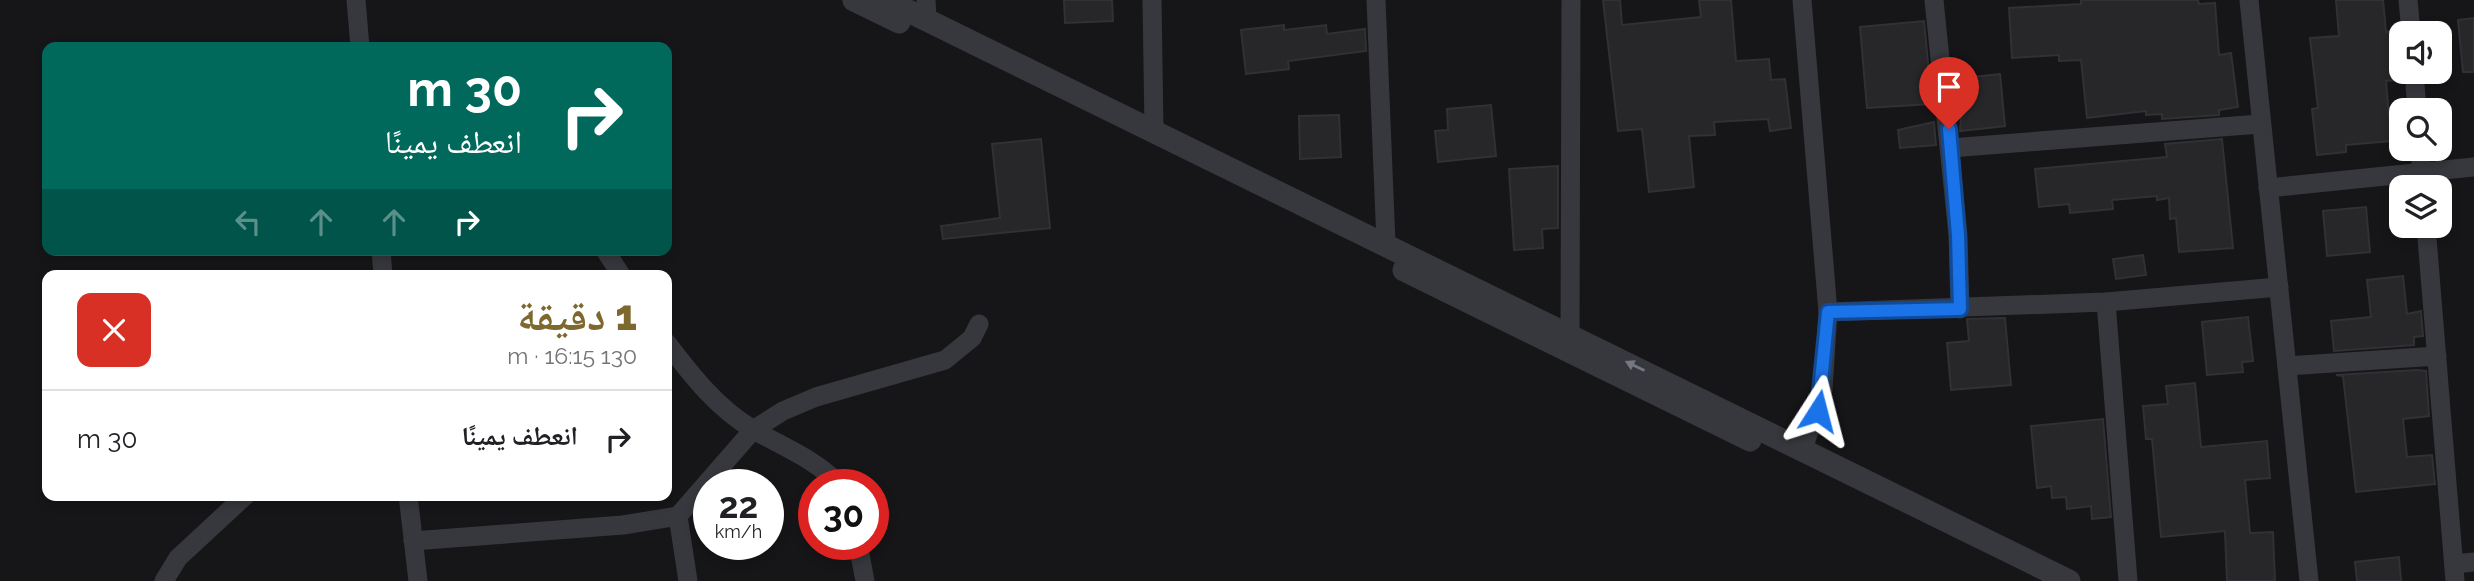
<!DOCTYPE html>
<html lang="ar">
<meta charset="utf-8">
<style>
body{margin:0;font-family:Raleway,"Noto Naskh Arabic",sans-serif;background:#f2f2f2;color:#202124;direction:rtl;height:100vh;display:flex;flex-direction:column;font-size:26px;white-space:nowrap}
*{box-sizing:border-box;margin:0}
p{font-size:23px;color:#757577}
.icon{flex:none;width:38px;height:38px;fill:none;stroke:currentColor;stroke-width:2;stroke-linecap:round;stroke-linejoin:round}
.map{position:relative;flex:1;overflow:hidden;direction:ltr}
.drawer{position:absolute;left:42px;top:270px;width:630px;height:231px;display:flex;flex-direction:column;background:#fff;border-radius:14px;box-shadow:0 4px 10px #0003;direction:rtl}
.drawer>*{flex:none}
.banner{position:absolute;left:42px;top:42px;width:630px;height:214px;border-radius:14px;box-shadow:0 4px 10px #0003;direction:rtl;background:#00695c;color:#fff;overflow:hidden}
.fabs{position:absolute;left:2389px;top:21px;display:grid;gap:14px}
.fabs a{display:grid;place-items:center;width:63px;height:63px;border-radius:14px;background:#fff;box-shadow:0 4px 10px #0003;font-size:35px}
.speed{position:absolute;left:693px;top:469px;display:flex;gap:14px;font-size:35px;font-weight:700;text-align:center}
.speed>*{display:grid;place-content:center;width:91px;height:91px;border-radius:50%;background:#fff;box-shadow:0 4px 10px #0003;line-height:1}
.speed small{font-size:18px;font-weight:400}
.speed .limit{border:10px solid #d22;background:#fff;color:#111}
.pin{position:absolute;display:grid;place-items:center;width:60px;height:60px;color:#fff;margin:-72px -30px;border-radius:50% 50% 50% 0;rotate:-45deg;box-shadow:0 0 7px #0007}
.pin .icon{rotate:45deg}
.me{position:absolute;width:77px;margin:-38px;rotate:9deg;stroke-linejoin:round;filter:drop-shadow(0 0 5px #0008)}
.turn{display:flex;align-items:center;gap:24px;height:147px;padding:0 35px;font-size:32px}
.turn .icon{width:91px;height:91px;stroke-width:2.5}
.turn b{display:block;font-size:49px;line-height:60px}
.lanes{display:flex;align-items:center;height:66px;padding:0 35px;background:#0003;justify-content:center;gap:35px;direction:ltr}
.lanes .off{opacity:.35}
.round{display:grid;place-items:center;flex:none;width:74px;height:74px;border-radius:14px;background:#f2f2f2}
.head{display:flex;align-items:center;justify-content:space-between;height:119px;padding:0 35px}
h1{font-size:42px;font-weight:800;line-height:52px;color:#7d692d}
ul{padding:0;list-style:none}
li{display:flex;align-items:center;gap:21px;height:98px;padding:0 35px;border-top:2px solid #e0e0e0}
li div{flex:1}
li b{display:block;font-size:26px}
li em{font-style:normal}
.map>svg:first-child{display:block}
.building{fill:#272629;stroke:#313034;stroke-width:2}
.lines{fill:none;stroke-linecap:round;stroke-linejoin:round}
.minor{stroke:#37383d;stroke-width:19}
.tertiary{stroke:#37383d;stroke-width:23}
.oneway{fill:#767881}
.route-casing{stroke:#114b97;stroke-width:18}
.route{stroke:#1a73e8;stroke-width:12}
</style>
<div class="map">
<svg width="2474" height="581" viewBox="0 0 2474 581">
<rect width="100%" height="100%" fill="#161618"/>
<g class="building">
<polygon points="1064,0 1112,0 1113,21 1065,23"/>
<polygon points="1603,0 1620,0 1622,25 1701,17 1699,0 1731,0 1736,61 1769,59 1771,80 1785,79 1791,128 1770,131 1768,119 1714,122 1715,135 1689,136 1694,187 1649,192 1642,129 1618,131"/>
<polygon points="2081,0 2198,0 2199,4 2215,3 2219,55 2231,53 2238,107 2219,110 2219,115 2162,119 2162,114 2146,115 2146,111 2087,118 2081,60 2059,61 2059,55 2012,58 2009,8 2081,4"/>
<polygon points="2336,0 2383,0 2386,32 2392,31 2396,80 2386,81 2391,141 2346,145 2346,152 2317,155 2312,109 2318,108 2310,38 2339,36"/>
<polygon points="2474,18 2474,72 2463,72 2458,20"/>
<polygon points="1924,21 1932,104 1867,108 1860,27"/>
<polygon points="1284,25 1284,30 1326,25 1327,34 1365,29 1366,51 1288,61 1289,69 1246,74 1241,30"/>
<polygon points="2000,74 2005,126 1960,131 1961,116 1954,79"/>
<polygon points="1491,105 1496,156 1438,162 1435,131 1448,130 1447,109"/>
<polygon points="1339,115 1341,157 1300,159 1299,116"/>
<polygon points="1934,122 1936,145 1900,148 1898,130"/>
<polygon points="1041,139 1050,228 943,239 941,226 1000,218 992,144"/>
<polygon points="2222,139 2233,248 2179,252 2176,218 2170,219 2169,198 2157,200 2157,196 2112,200 2113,209 2070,213 2069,204 2039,207 2035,169 2167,157 2165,144"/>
<polygon points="1558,166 1558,228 1542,229 1543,248 1514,250 1509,169"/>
<polygon points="2366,207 2370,252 2327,256 2323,211"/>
<polygon points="2143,255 2146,275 2116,279 2113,259"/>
<polygon points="2403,276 2407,314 2421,311 2423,336 2414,337 2414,345 2334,351 2331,321 2371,317 2367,280"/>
<polygon points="2248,317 2253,361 2242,362 2243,372 2207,375 2202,322"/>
<polygon points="2005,318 2011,385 1951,390 1947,343 1969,341 1967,319"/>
<polygon points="2417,370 2426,371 2429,416 2403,419 2407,457 2432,455 2435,484 2356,492 2343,376 2336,375"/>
<polygon points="2195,383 2201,447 2267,441 2270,478 2245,480 2250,533 2273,532 2275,581 2227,581 2225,531 2161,537 2152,439 2146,439 2143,406 2168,404 2166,386"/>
<polygon points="2103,419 2111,517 2092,519 2091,506 2067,509 2066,497 2052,498 2051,486 2037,488 2031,426"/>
<polygon points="2399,557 2401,581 2357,581 2355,562"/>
</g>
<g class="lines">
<g class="minor">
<polyline points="356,0 360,47"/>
<polyline points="926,0 927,19"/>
<polyline points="1152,0 1154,130"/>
<polyline points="1376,0 1386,243"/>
<polyline points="1802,0 1828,312 1823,390 1803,449"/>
<polyline points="1934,0 1958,235 1960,309"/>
<polyline points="2249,0 2309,581"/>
<polyline points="2408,0 2411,33"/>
<polyline points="2414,72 2417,110"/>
<polyline points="1950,148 2260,124"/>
<polyline points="2420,149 2423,187"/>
<polyline points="2268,188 2474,167"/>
<polyline points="2426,226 2455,581"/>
<polyline points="381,250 383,275"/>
<polyline points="605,250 621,275"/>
<polyline points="2106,302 2128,581"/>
<polyline points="1828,312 2106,302 2279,287"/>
<polyline points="1570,334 1571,0"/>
<path d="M667,343C692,376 718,409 754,430C785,448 815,459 840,485"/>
<polyline points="2287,366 2437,356"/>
<polyline points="408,495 418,581"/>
<polyline points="678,516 688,581"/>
<polyline points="413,541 623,525 678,516 753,430 783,411 816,397 945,360 972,338 979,324"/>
<polyline points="858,544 865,581"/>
<polyline points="2454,564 2474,562"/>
<polyline points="164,581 178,558 246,495"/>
</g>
<g class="tertiary">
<polyline points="854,0 899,22"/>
<polyline points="886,0 2069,581"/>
<polyline points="1404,270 1750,440"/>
</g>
</g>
<defs><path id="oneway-solid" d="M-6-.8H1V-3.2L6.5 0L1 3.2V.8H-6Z" transform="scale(1.75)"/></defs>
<use class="oneway" href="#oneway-solid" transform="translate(1635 366) rotate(-154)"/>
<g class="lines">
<defs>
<polyline id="route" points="1818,411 1828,312 1960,309 1958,235 1949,129"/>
</defs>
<use href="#route" class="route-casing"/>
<use href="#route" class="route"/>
</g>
</svg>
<div class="fabs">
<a><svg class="icon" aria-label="sound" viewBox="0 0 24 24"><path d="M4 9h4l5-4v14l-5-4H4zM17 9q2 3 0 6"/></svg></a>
<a><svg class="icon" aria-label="search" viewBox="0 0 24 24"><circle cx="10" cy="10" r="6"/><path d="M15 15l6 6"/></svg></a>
<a><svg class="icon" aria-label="layers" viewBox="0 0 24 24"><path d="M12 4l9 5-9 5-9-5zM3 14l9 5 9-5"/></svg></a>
</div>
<div class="speed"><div>22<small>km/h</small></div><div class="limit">30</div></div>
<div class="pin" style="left:1949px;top:129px;background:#d93025"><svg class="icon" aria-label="arrive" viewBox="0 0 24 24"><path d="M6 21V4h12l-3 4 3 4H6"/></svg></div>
<svg class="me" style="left:1818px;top:411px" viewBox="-20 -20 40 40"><path d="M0-17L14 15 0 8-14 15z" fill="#1a73e8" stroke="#fff" stroke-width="4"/></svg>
<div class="banner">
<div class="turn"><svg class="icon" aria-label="right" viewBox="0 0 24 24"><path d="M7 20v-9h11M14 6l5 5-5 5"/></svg><div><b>30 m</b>انعطف يمينًا</div></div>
<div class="lanes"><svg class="icon off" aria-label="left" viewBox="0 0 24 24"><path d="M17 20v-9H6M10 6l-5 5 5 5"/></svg><svg class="icon off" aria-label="ahead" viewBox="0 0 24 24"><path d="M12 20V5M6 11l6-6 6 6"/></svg><svg class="icon off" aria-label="ahead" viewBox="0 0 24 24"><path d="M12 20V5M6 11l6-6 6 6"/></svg><svg class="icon" aria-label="right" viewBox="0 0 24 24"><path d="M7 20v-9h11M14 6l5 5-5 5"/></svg></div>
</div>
<section class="drawer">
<div class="head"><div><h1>1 دقيقة</h1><p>130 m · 16:15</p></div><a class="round" style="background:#d93025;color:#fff"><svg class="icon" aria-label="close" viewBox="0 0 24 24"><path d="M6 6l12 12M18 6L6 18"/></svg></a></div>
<ul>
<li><svg class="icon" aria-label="right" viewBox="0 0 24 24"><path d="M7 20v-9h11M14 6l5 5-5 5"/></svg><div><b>انعطف يمينًا</b></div><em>30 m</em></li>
</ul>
</section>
</div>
